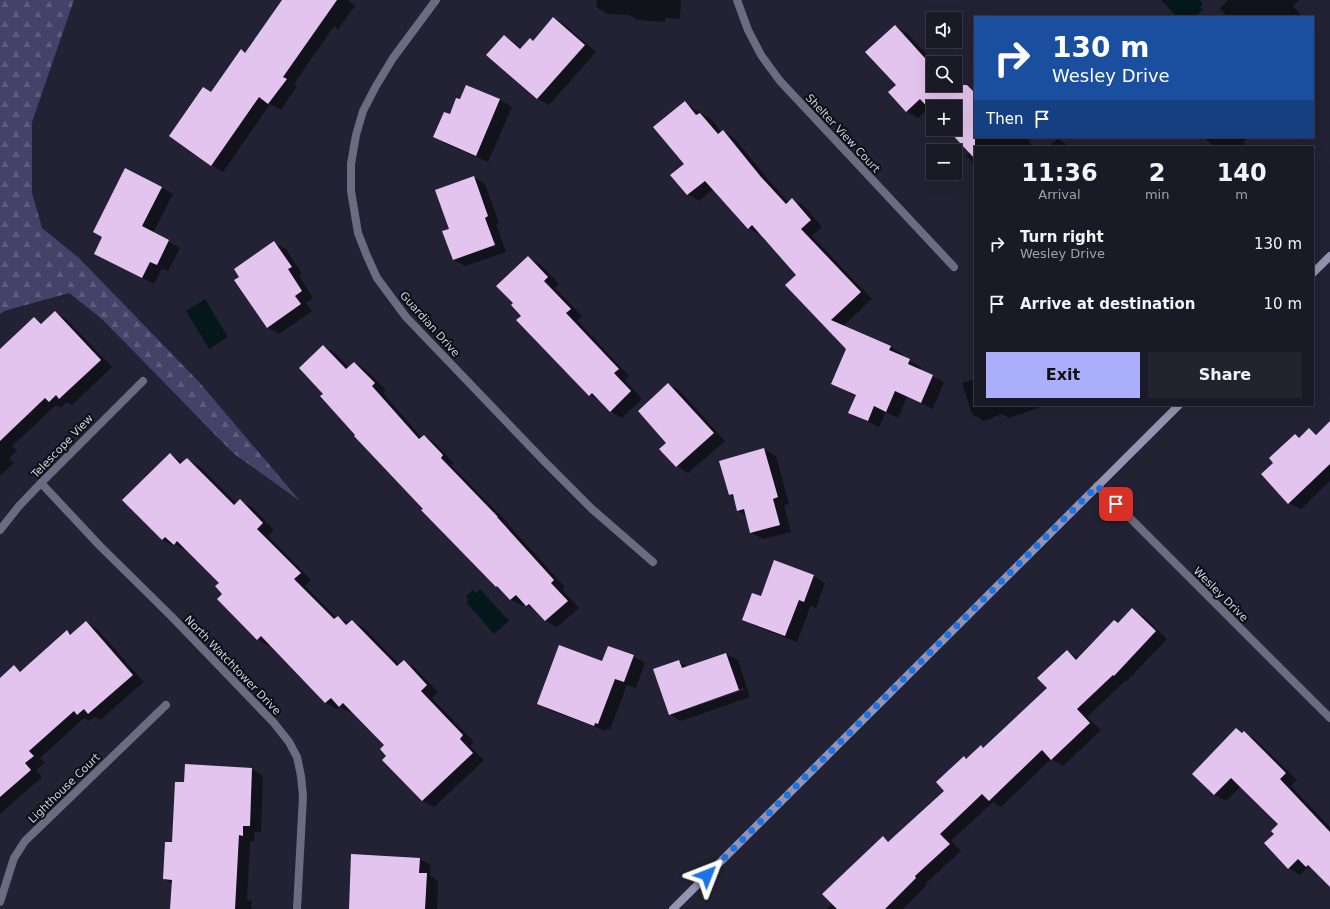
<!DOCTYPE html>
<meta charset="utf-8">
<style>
body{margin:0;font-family:"DejaVu Sans",sans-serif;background:#23232f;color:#f1f3f6;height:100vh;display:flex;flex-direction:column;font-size:15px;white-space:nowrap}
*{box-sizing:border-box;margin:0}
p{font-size:13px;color:#9fa1a7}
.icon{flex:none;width:22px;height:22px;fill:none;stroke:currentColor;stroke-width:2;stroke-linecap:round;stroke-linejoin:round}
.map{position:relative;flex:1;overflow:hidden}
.drawer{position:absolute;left:974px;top:146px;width:340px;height:260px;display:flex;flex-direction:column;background:#1a1a27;border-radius:0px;box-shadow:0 4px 16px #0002,0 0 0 1px #383844}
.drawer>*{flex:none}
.banner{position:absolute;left:974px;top:16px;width:340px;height:122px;border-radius:0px;box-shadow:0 4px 16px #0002,0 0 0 1px #383844;background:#1a4fa0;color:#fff;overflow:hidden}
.fabs{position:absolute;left:926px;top:12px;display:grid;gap:8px}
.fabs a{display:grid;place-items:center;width:36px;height:36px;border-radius:0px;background:#1a1a27;box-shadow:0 4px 16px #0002,0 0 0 1px #383844;font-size:20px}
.pin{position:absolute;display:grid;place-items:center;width:34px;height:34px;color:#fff;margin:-17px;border-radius:8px;box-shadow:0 2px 6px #0006}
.me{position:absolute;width:44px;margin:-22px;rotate:45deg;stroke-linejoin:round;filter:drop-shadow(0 0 3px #0008)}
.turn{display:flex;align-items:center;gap:14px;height:84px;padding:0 12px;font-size:18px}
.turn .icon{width:52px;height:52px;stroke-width:2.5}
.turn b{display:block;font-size:28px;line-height:34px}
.then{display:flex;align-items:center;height:38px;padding:0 12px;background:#0003;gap:8px;font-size:15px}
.eta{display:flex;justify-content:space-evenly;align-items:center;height:68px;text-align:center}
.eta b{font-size:24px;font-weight:600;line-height:28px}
.action{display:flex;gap:8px;margin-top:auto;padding:8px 12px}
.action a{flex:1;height:46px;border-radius:0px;background:#abaffb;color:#111;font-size:16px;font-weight:600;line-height:46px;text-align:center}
.action a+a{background:#23232f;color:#f1f3f6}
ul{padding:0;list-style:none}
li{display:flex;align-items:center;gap:12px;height:60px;padding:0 12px}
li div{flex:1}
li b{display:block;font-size:15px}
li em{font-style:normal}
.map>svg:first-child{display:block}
.forest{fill:url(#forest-firs)}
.water{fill:#04181a}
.shadow{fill:#0007;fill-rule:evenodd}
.building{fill:#e3c4ee}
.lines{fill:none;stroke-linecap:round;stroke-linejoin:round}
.service{stroke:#6c6b7f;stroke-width:8}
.minor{stroke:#6c6b7f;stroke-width:8}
.secondary{stroke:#9593b2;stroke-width:8}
.route{stroke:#1a73e8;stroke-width:7;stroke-dasharray:0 12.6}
.labels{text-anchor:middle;stroke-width:4;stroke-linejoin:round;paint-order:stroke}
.street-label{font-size:11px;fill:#d3d3df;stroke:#0d0d15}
</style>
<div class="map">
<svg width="1330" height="909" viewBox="0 0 1330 909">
<defs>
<pattern id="forest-firs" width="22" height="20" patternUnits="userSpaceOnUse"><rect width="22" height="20" fill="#454269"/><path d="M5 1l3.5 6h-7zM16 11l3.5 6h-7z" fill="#5f5c7e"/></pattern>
</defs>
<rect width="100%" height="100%" fill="#232234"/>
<polygon class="forest" points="0,0 74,0 32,122 32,193 42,228 79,258 199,382 300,501 233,453 102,319 69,293 4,311 0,314"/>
<g class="water">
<polygon points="1161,0 1199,0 1203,4 1200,7 1202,10 1195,17 1177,17"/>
<polygon points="205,299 228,337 209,349 186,311"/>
<polygon points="480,589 509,621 494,634 466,602 469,600 466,596 473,590 476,593"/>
</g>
<g class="shadow">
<polygon points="283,0 348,0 355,6 338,29 334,26 294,84 297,86 281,110 270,104 223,172 211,165 212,93 241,51 246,53"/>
<polygon points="597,0 681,0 680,19 665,18 665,22 638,20 629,15 608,14 596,7"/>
<polygon points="1228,0 1299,0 1293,6 1303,17 1228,17 1220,9"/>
<polygon points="554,18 565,25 596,52 549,105 538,99 487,55 504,36 515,43 522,49 534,41"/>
<polygon points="895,26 907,33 934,63 933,85 954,85 969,88 975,92 975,137 1025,137 1034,147 975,147 975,165 966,155 970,152 949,129 955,129 955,107 933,107 933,112 929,108 918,118 906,111 897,85"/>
<polygon points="467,86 500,100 512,107 488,162 446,144 435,137 461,101"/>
<polygon points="685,103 712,120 721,132 723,131 734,138 772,184 789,203 792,199 804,206 822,227 812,236 872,299 843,326 891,347 902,354 901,356 921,367 920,370 944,382 933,409 907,397 898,418 886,412 879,427 849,412 856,396 832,384 847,349 797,275 761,234 760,235 749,228 714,189 699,201 688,194 685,164"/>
<polygon points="1204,137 1248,137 1243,142 1248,147 1214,147"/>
<polygon points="1058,139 1069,146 1070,147 1048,147"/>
<polygon points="474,177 485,184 499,223 496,224 506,252 465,266 454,260 450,230"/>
<polygon points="161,187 173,194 153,233 180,248 168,271 162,268 154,284 107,260"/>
<polygon points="274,243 286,249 302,274 299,276 313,298 306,303 312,311 279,334 267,327 240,277"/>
<polygon points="528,258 540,264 559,284 555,288 582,316 577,320 629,376 625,380 642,399 622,418 610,411 601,402 590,395 523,316"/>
<polygon points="55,312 66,319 112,367 72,405 67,402 61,408 56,405 12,446 17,451 9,458 14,463 0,476 0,350 34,318 43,323"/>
<polygon points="323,346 335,353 349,368 355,363 366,370 386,390 383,393 422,438 424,436 435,443 454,463 451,465 509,524 508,524 565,587 562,590 579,608 557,627 546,621 538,612 525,604 523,606 511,600 502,590 497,587 423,511 424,509 324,394"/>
<polygon points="975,379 975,405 1046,405 1009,418 1002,414 984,421 972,414 962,383"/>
<polygon points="668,384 680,391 725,441 688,473 677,466 668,443"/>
<polygon points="1330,423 1330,481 1301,509 1289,503 1274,463 1295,435 1300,438 1309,430 1318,434"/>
<polygon points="764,449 776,456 789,504 784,505 791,532 763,539 751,533 747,516 738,511 735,498 729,495"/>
<polygon points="170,454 183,463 187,459 199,466 237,504 240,501 252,507 274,530 268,536 311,580 305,586 337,618 338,617 349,623 352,621 364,628 400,665 404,661 415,668 438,692 432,698 474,742 470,746 484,760 434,807 423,801 383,760 388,756 385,745 353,712 351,713 340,707 337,709 326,703 270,644 269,646 257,639 224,594 220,583 187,549 186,550 176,545 174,546 162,540"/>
<polygon points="775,561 814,576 825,583 816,608 811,605 797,642 755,626 744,619 761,598"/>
<polygon points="1132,609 1143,616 1167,639 1126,682 1125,681 1087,717 1101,730 1063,766 1051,759 1001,807 993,802 951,841 961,851 926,883 927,885 903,909 827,909 883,838 890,842 946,791 964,757 967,759 981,746 985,748 1049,688 1067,651 1079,659 1115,621 1119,623"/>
<polygon points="86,622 97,629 144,682 100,720 95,717 89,721 84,718 40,758 45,763 36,770 42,777 0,814 0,679 14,667 22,671 67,631 72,634"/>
<path d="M726,654L738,660L750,697L681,721L669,714L679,661L688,667ZM743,688L744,690L676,713V711Z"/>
<polygon points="633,656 645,663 636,688 627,685 610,730 607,729 606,731 549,710 538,704 603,662"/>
<polygon points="1237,729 1255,739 1297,780 1291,786 1330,827 1330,882 1308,867 1300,875 1289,868 1275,834 1279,824 1241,786 1226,801 1215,795 1193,774"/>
<polygon points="252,769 263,776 261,832 255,832 254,842 250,841 247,899 252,902 251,908 254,909 171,909 173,884 164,879 173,843 185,784"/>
<polygon points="419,859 431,865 430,876 438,881 437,909 350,909"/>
</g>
<g class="building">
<polygon points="282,0 337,0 283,77 287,79 268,104 259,97 211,166 169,136 203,87 211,92 241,49 245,53"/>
<polygon points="553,17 585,45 537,99 486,55 504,35 520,49 530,38 533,41"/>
<polygon points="895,25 933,67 933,85 967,85 975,93 975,159 947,129 955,129 955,107 933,107 933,113 920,99 906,112 888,92 896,85 865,52"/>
<polygon points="466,85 500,99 476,156 433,137 444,112 450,114 456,98 460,99"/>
<polygon points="685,101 696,115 700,113 718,134 723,130 761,177 786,204 792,198 811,220 801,229 861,292 831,320 891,346 889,350 910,359 908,364 933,375 921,403 895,391 886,412 874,406 868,421 848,413 856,395 831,384 846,349 785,285 796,275 752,225 748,229 705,181 687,195 670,175 684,164 653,127"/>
<polygon points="125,168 162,187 142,226 169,240 157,265 150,262 142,278 94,254 102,237 93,232"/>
<polygon points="474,176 488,216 485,218 495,245 453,260 442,231 449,229 435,190"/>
<polygon points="274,241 292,267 288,269 302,291 295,296 301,304 267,328 234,280 239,277 234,269"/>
<polygon points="528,256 548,277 544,281 571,309 566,313 619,369 614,373 631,391 610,412 592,393 589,396 516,320 521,316 511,305 513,303 496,286"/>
<polygon points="55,311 101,360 59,399 56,395 49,402 45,398 0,441 0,349 34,317 41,324"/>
<polygon points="323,345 346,369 354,362 375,383 372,386 419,439 424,435 443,455 441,458 498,517 497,517 554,580 551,583 568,601 545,621 529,604 526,606 516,595 510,600 497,586 496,587 421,510 423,509 354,436 355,435 320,396 323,394 299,368"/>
<polygon points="668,383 714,433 676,467 659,449 666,443 638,411"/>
<polygon points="1330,421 1330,464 1288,504 1261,474 1273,463 1269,458 1295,434 1299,438 1309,428 1316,435"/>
<polygon points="764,448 778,497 773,499 780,525 750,533 744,509 737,511 733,494 729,495 719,461"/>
<polygon points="170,453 180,464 187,458 234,505 240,499 263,523 257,529 301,573 294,579 334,619 338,616 346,625 352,620 397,666 404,660 427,685 421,691 463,735 460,739 473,753 422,801 382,760 386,756 380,749 384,745 343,703 339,707 331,698 325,703 261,636 257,640 217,599 222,594 215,586 219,583 177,541 174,545 165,537 162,540 122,500"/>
<polygon points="774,560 814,575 804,602 799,600 785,636 742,620 752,593 761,596"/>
<polygon points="1132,608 1156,631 1114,676 1113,675 1077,709 1090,723 1051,760 1042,750 989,801 982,794 940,834 950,844 915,876 916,878 885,909 837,909 822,894 883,836 888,842 944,791 936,782 964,756 966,759 981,745 983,748 1047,688 1037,678 1067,650 1076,660 1114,620 1118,623"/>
<polygon points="86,621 133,675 88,714 84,709 77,715 74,711 29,751 34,756 25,763 31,770 0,797 0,678 14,665 20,672 67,630 70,635"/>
<polygon points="559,645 602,661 608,646 634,655 624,682 615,679 598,724 595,723 594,726 537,704"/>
<polygon points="726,653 739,690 669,715 653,669 679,660 682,668"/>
<polygon points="1236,728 1242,733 1244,731 1286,773 1280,779 1330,832 1330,887 1308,865 1306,867 1298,859 1288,869 1264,843 1274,834 1271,831 1278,824 1231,778 1214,795 1192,774"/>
<polygon points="185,764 252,768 250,826 243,826 243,836 239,835 235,909 170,909 172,880 163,879 165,842 172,842 175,782 184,782"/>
<polygon points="351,854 420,858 419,873 427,873 425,909 349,909"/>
</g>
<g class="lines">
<polyline class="service" points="0,902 14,858 25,841 166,705"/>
<g class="minor">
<polyline points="436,0 393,58 376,86 363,111 356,135 351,164 351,191 358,233 367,256 377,278 406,317 544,461 592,509 653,562"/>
<polyline points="737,0 748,30 761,55 780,81 954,267"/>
<polyline points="41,483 100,546 172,617 274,723 289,742 297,757 301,776 303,796 297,909"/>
<polyline points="1097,486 1127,515 1330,718"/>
<polyline points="0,530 19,506 41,483 143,381"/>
</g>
<g class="secondary">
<polyline points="1313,273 1330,256"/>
<polyline points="673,909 1179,405"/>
</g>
</g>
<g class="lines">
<polyline class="route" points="707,875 1097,486 1116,504"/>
</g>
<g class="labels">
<g class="street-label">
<text transform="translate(843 133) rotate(47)" y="4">Shelter View Court</text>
<text transform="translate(430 324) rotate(48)" y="4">Guardian Drive</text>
<text transform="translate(62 446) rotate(-46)" y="4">Telescope View</text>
<text transform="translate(1221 594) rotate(45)" y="4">Wesley Drive</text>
<text transform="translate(233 665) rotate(46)" y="4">North Watchtower Drive</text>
<text transform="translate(64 788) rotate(-44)" y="4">Lighthouse Court</text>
</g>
</g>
</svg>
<div class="fabs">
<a><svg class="icon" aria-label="sound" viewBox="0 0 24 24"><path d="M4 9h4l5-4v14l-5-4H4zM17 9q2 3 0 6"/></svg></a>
<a><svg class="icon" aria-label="search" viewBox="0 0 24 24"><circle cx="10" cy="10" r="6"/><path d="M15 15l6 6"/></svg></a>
<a>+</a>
<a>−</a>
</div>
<div class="pin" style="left:1116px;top:504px;background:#d93025"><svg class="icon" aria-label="arrive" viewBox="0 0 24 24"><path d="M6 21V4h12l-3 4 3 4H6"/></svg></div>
<svg class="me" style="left:707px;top:875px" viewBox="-20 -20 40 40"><path d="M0-17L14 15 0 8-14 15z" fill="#1a73e8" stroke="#fff" stroke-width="4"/></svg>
<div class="banner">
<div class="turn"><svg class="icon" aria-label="right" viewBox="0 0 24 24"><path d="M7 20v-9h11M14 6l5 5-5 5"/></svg><div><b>130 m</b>Wesley Drive</div></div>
<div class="then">Then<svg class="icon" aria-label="arrive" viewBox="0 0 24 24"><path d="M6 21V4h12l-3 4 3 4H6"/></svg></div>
</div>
<section class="drawer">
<div class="eta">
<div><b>11:36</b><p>Arrival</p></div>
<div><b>2</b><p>min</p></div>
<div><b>140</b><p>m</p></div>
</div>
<ul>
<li><svg class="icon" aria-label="right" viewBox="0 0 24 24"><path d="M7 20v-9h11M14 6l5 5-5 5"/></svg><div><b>Turn right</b><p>Wesley Drive</p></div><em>130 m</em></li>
<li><svg class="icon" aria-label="arrive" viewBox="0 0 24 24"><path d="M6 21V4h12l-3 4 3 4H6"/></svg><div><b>Arrive at destination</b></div><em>10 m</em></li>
</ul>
<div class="action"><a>Exit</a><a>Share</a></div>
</section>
</div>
